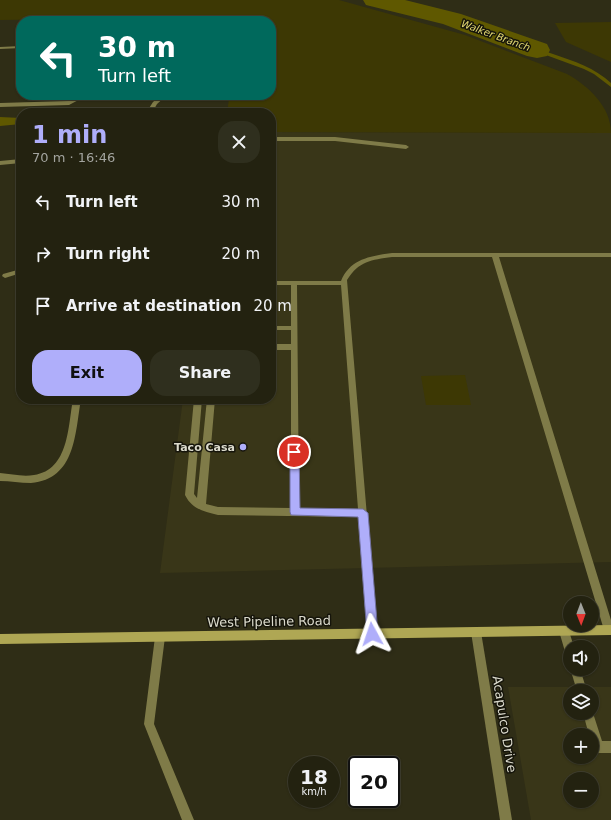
<!DOCTYPE html>
<meta charset="utf-8">
<style>
body{margin:0;font-family:"DejaVu Sans",sans-serif;background:#2f2f1e;color:#f1f3f6;height:100vh;display:flex;flex-direction:column;font-size:15px;white-space:nowrap}
*{box-sizing:border-box;margin:0}
p{font-size:13px;color:#a3a49f}
.icon{flex:none;width:22px;height:22px;fill:none;stroke:currentColor;stroke-width:2;stroke-linecap:round;stroke-linejoin:round}
.map{position:relative;flex:1;overflow:hidden}
.side{position:absolute;left:16px;top:108px;width:260px;height:296px;display:flex;flex-direction:column;background:#232210;border-radius:16px;box-shadow:0 1px 3px #0004,0 0 0 1px #403f30}
.side>*{flex:none}
.banner{position:absolute;left:16px;top:16px;width:260px;height:84px;border-radius:16px;box-shadow:0 1px 3px #0004,0 0 0 1px #403f30;background:#00695c;color:#fff;overflow:hidden}
.needle{width:26px;rotate:179deg}
.controls{position:absolute;left:563px;top:596px;display:grid;gap:8px}
.controls a{display:grid;place-items:center;width:36px;height:36px;border-radius:50%;background:#232210;box-shadow:0 1px 3px #0004,0 0 0 1px #403f30;font-size:20px}
.speed{position:absolute;left:288px;top:756px;display:flex;gap:8px;font-size:20px;font-weight:700;text-align:center}
.speed>*{display:grid;place-content:center;width:52px;height:52px;border-radius:50%;background:#232210;box-shadow:0 1px 3px #0004,0 0 0 1px #403f30;line-height:1}
.speed small{font-size:10px;font-weight:400}
.speed .limit{border:2px solid #111;border-radius:6px;background:#fff;color:#111}
.pin{position:absolute;display:grid;place-items:center;width:34px;height:34px;color:#fff;margin:-17px;border:2px solid #fff;border-radius:50%;box-shadow:0 1px 4px #0007}
.me{position:absolute;width:44px;margin:-22px;rotate:355deg;stroke-linejoin:round;filter:drop-shadow(0 0 3px #0008)}
.turn{display:flex;align-items:center;gap:14px;height:84px;padding:0 16px;font-size:18px}
.turn .icon{width:52px;height:52px;stroke-width:2.5}
.turn b{display:block;font-size:28px;line-height:34px}
.round{display:grid;place-items:center;flex:none;width:42px;height:42px;border-radius:16px;background:#2f2f1e}
.overview{display:flex;align-items:center;justify-content:space-between;height:68px;padding:0 16px}
h1{font-size:24px;font-weight:700;line-height:30px;color:#afaefa}
.primary-button{display:flex;gap:8px;margin-top:auto;padding:8px 16px}
.primary-button a{flex:1;height:46px;border-radius:16px;background:#afaefa;color:#111;font-size:16px;font-weight:700;line-height:46px;text-align:center}
.primary-button a+a{background:#2f2f1e;color:#f1f3f6}
ul{padding:0;list-style:none}
li{display:flex;align-items:center;gap:12px;height:52px;padding:0 16px}
li div{flex:1}
li b{display:block;font-size:15px}
li em{font-style:normal}
.map>svg:first-child{display:block}
.built{fill:#393618;fill-rule:evenodd}
.green{fill:#3d3804}
.water{fill:#5f5800}
.lines{fill:none;stroke-linecap:round;stroke-linejoin:round}
.stream{fill:#5f5800;fill-rule:evenodd}
.river{fill:#5f5800;fill-rule:evenodd}
.service{fill:#7f7b48;fill-rule:evenodd}
.minor{fill:#7f7b48;fill-rule:evenodd}
.secondary{fill:#afa754;fill-rule:evenodd}
.route{fill:#afaefa;stroke:#7271a2}
.poi-dot{fill:#afaefa;stroke:#16150b;stroke-width:1.5}
.labels{text-anchor:middle;stroke-width:3;stroke-linejoin:round;paint-order:stroke}
.far-water-label{font-size:10px;font-style:italic;fill:#e2d871;stroke:#16150b}
.poi-label{font-size:11px;font-weight:bold;fill:#dbdacc;stroke:#16150b;text-anchor:end}
.near-street-label{font-size:13px;fill:#dbdacc;stroke:#16150b}
</style>
<div class="map">
<svg width="611" height="820" viewBox="0 0 611 820">
<rect width="100%" height="100%" fill="#2f2d16"/>
<g class="built">
<polygon points="271,132 611,133 611,562 160,573 183,399 271,399"/>
<path d="M508,687H611V820H531ZM570,691H592V713H570ZM570,735H592V757H570ZM570,779H592V801H570Z"/>
</g>
<g class="green">
<path d="M0,0H339L465,35L567,74C588,86 611,106 611,133L271,132V113H227L229,99L225,98V95H271V21H236V17L0,20Z"/>
<polygon points="611,22 611,62 566,42 555,23"/>
<polygon points="465,375 471,405 426,405 421,376"/>
</g>
<polygon class="water" points="0,117 21,118 21,124 0,126"/>
<g class="lines">
<path class="stream" d="M535,49C541,49 547,52 553,54C574,61 595,68 611,83V87L594,74L584,69L535,51Z"/>
<polygon class="river" points="363,0 405,0 461,14 547,44 550,50 547,56 537,58 527,56 443,24 366,5"/>
<g class="service">
<polygon points="271,137 335,137 406,145 409,147 406,149 335,141 271,141"/>
<path d="M392,253H611V257H499L611,620V634L609,635L605,633L604,630L492,257H392C371,260 359,261 347,280L377,634L376,637L372,639L368,637L367,634L358,517L218,515C203,511 192,509 185,495L194,399H202L194,494L197,498L207,399H215L206,504L218,507L291,508V350H271V344H291V330H271V326H291V285H271V281H341C350,259 370,256 392,253ZM297,285H341L358,509L299,508Z"/>
<polygon points="564,626 568,628 574,647 570,647 570,656 566,655 559,631 560,628"/>
<polygon points="160,632 164,634 165,637 154,724 194,820 182,820 144,724 155,637 156,634"/>
<polygon points="570,668 580,669 587,691 577,691"/>
<polygon points="592,710 602,741 611,741 611,753 598,753 594,751 592,746 592,735 589,735 583,713 592,713"/>
</g>
<g class="minor">
<polygon points="21,46 21,48 0,49 0,47"/>
<polygon points="81,95 88,95 69,105 0,107 0,103 68,101"/>
<polygon points="161,95 167,95 157,104 152,113 146,113 153,102"/>
<polygon points="21,159 21,163 0,165 0,161"/>
<polygon points="21,269 21,273 5,278 2,276 3,274"/>
<path d="M73,399H81C75,433 76,479 31,483C20,483 10,481 0,481V473C11,474 23,477 34,475C69,470 68,426 73,399Z"/>
<polygon points="476,627 480,629 481,632 512,820 500,820 471,632 472,629"/>
</g>
<polygon class="secondary" points="611,625 611,635 0,644 0,634"/>
</g>
<polygon class="route" points="294,448 299,452 300,508 363,509 368,513 378,634 376,637 372,639 368,637 367,634 358,517 291,515 290,512 290,452"/>
<circle class="poi-dot" cx="243" cy="447" r="4"/>
<g class="labels">
<g class="far-water-label">
<text transform="translate(496 35) rotate(20)" y="4">Walker Branch</text>
</g>
<g class="poi-label">
<text x="235" y="451">Taco Casa</text>
</g>
<g class="near-street-label">
<text transform="translate(269 621) rotate(-1)" y="5">West Pipeline Road</text>
<text transform="translate(505 724) rotate(81)" y="5">Acapulco Drive</text>
</g>
</g>
</svg>
<div class="controls">
<a><svg class="needle" viewBox="-14 -14 28 28"><path d="M0-13l5 13h-10z" fill="#e53935"/><path d="M0 13l5-13h-10z" fill="#a3a49f"/></svg></a>
<a><svg class="icon" aria-label="sound" viewBox="0 0 24 24"><path d="M4 9h4l5-4v14l-5-4H4zM17 9q2 3 0 6"/></svg></a>
<a><svg class="icon" aria-label="layers" viewBox="0 0 24 24"><path d="M12 4l9 5-9 5-9-5zM3 14l9 5 9-5"/></svg></a>
<a>+</a>
<a>−</a>
</div>
<div class="speed"><div>18<small>km/h</small></div><div class="limit">20</div></div>
<div class="pin" style="left:294px;top:452px;background:#d93025"><svg class="icon" aria-label="arrive" viewBox="0 0 24 24"><path d="M6 21V4h12l-3 4 3 4H6"/></svg></div>
<svg class="me" style="left:372px;top:634px" viewBox="-20 -20 40 40"><path d="M0-17L14 15 0 8-14 15z" fill="#afaefa" stroke="#fff" stroke-width="4"/></svg>
<div class="banner">
<div class="turn"><svg class="icon" aria-label="left" viewBox="0 0 24 24"><path d="M17 20v-9H6M10 6l-5 5 5 5"/></svg><div><b>30 m</b>Turn left</div></div>
</div>
<section class="side">
<div class="overview"><div><h1>1 min</h1><p>70 m · 16:46</p></div><a class="round"><svg class="icon" aria-label="close" viewBox="0 0 24 24"><path d="M6 6l12 12M18 6L6 18"/></svg></a></div>
<ul>
<li><svg class="icon" aria-label="left" viewBox="0 0 24 24"><path d="M17 20v-9H6M10 6l-5 5 5 5"/></svg><div><b>Turn left</b></div><em>30 m</em></li>
<li><svg class="icon" aria-label="right" viewBox="0 0 24 24"><path d="M7 20v-9h11M14 6l5 5-5 5"/></svg><div><b>Turn right</b></div><em>20 m</em></li>
<li><svg class="icon" aria-label="arrive" viewBox="0 0 24 24"><path d="M6 21V4h12l-3 4 3 4H6"/></svg><div><b>Arrive at destination</b></div><em>20 m</em></li>
</ul>
<div class="primary-button"><a>Exit</a><a>Share</a></div>
</section>
</div>
